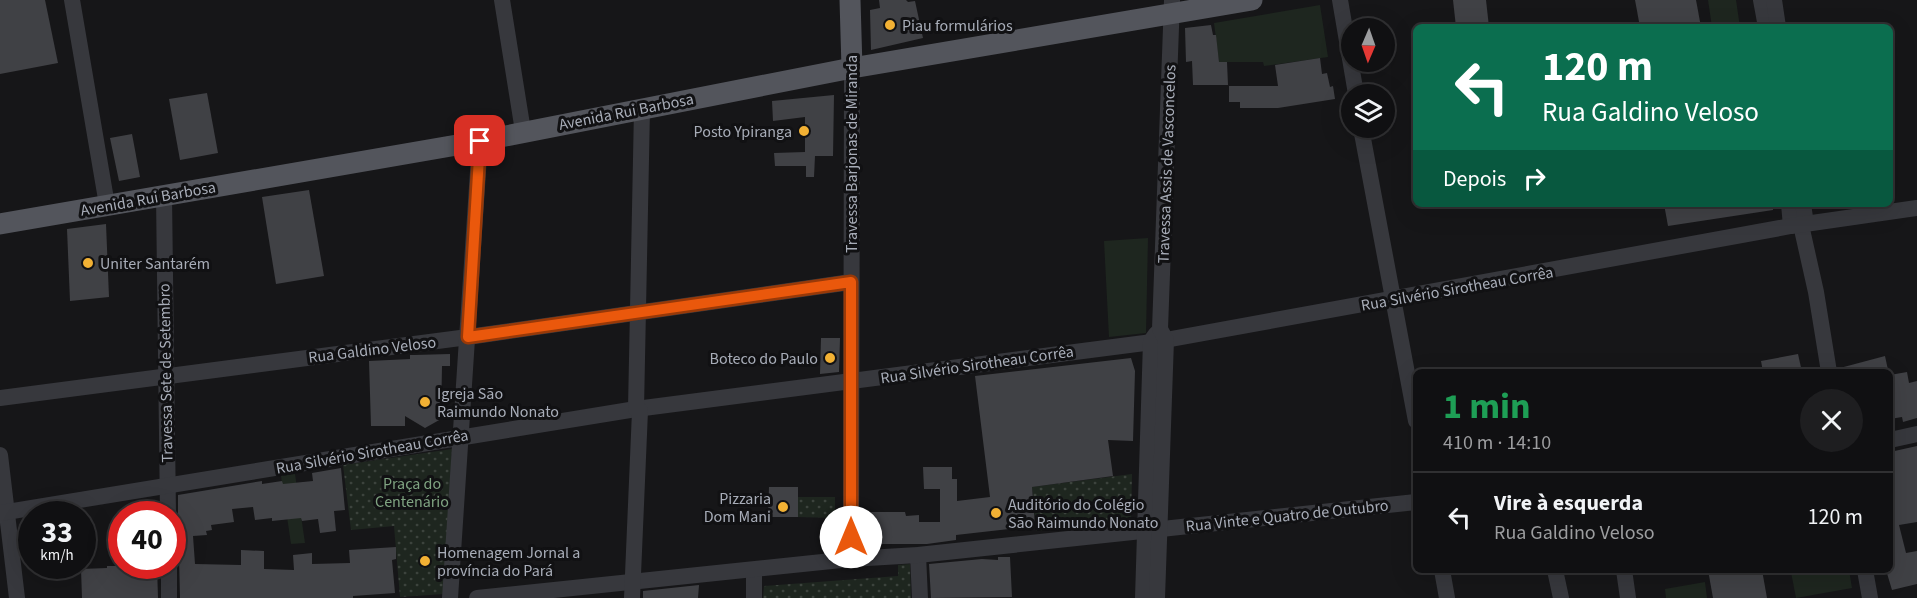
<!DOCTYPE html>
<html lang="pt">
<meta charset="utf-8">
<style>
body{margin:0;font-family:"Source Sans 3",sans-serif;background:#1e1e20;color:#f1f3f6;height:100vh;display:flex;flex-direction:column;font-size:22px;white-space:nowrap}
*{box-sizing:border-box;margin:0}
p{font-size:20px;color:#9c9d9f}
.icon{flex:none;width:33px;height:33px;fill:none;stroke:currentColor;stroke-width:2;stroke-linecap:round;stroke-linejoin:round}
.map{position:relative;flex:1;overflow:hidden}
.sheet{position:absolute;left:1413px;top:369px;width:480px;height:204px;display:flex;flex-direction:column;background:#101012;border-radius:9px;box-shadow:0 6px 24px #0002,0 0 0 2px #303032}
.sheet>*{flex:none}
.hud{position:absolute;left:1413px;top:24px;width:480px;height:183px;border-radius:9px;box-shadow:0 6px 24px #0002,0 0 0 2px #303032;background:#0b6e4f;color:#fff;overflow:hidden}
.needle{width:39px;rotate:182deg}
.controls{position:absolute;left:1341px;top:18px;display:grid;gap:12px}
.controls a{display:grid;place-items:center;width:54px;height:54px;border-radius:50%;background:#101012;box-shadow:0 6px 24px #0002,0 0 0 2px #303032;font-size:30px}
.speed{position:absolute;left:18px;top:501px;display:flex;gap:12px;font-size:30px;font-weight:700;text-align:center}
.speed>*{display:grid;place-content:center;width:78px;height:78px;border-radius:50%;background:#101012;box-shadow:0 6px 24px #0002,0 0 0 2px #303032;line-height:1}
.speed small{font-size:15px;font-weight:400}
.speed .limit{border:9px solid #d22;background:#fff;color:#111}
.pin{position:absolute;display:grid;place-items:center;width:51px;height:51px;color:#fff;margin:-26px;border-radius:12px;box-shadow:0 3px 9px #0006}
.me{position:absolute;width:66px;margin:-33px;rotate:0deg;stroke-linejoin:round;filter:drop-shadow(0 0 4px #0008)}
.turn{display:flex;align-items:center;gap:21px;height:126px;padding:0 30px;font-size:27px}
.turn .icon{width:78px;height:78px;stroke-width:2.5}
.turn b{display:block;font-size:42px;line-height:51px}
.then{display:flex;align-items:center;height:57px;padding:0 30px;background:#0003;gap:12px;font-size:22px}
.round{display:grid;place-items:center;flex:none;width:63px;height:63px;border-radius:32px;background:#1e1e20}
.summary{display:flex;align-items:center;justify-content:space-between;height:102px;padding:0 30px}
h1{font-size:36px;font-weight:700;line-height:45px;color:#1e9e55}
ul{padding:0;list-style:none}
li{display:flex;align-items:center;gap:18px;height:90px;padding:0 30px;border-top:2px solid #303032}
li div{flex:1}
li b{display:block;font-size:22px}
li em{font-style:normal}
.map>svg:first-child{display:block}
.grass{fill:#1e261f}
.park{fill:url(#park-dots)}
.building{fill:#404145}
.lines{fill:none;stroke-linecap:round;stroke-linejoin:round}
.minor{stroke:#37383d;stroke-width:16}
.major{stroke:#53555c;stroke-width:21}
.route-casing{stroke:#983908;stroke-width:15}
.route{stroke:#ea580c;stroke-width:10}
.poi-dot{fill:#f2b134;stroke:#111113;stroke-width:2}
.labels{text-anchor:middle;stroke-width:6;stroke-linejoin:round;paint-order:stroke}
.poi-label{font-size:16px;fill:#a8adb8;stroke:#111113;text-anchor:start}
.street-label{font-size:16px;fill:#a8adb8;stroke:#111113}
.park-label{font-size:16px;fill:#7fa381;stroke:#111113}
</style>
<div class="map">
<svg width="1917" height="598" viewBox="0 0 1917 598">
<defs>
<pattern id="park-dots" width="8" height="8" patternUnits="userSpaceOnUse" patternTransform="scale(1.5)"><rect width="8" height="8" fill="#1e261f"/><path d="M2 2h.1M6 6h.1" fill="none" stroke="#3c433d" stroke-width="1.8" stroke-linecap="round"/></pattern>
</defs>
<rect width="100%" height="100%" fill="#161618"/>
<g class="grass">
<polygon points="1708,0 1736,0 1740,27 1712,27"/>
<polygon points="1320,5 1328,57 1264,66 1263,62 1219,62 1214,23"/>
<polygon points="1148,238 1146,333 1109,337 1104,241"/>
<polygon points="295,474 305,543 291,544 281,476"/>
<polygon points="1802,570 1849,570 1852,588 1796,598 1791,572"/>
<polygon points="1705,582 1707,598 1666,598 1665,589"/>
</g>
<g class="park">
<polygon points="452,449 444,594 400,597 394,526 351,530 343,465"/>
<polygon points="1132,474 1131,522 1036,531 1032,487"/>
<polygon points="798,497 835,497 835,518 798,517"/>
<polygon points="910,564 911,598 763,598 764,586 898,576 898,565"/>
</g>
<g class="building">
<polygon points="0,0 45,0 58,63 0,74"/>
<polygon points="879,0 906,0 908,2 915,1 923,38 871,50 870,10 880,8"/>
<polygon points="1453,0 1486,0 1489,27 1456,27"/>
<polygon points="1635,0 1696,0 1701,27 1640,27"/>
<polygon points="1211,25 1213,35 1216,35 1219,62 1227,62 1228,85 1193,85 1192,61 1186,62 1185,28"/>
<polygon points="1320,58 1322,74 1327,73 1330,87 1333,86 1335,99 1278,108 1240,108 1240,102 1229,102 1229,86 1278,86 1275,65"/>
<polygon points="207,93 218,153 180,160 169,99"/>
<polygon points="834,95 833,156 815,156 814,177 806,177 806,166 775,166 774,153 805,152 805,117 773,121 772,101"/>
<polygon points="132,134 140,177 119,181 110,138"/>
<polygon points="309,190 324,276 276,284 262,197"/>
<polygon points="1664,204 1773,204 1773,210 1668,226"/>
<polygon points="106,224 109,297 70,301 67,229"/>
<polygon points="821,338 840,338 839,372 820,374"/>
<polygon points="450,354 450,366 442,366 441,419 425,428 405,416 405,426 371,426 369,361 410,359 410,355 414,355"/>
<polygon points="1798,354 1802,372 1763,372 1761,361"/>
<polygon points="1885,356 1888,370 1877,372 1841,372 1840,368"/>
<polygon points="1131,358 1135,371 1133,441 1108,440 1113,476 1032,487 1035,526 956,535 956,540 927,544 869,544 869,512 905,512 906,516 919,515 919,522 940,522 940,489 924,489 923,467 952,467 952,479 957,479 957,501 990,497 975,376"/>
<polygon points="1907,372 1909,383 1917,381 1917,418 1903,422 1902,417 1890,419 1890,375"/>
<polygon points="1917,446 1917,522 1899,525 1906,553 1917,551 1917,584 1892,590 1886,570 1890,570 1890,452"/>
<polygon points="341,468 345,510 334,511 336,531 320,533 318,519 302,521 301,518 272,521 272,518 255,520 253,507 232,509 234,522 211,525 212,530 206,531 207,535 193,536 195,564 241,565 241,550 264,551 264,569 294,570 293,555 312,553 312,564 350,563 349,550 396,547 396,559 392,560 395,593 353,596 353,598 180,598 179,556 177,541 179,541 175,521 178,514 178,495 262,481 262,484 282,481 283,484 313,481 312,473"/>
<polygon points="769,487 798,487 798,517 768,517"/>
<polygon points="998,557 1010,557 1012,597 931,598 929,564 982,559 998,560"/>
<polygon points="107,566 157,566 158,598 82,598 81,569 107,568"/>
<polygon points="1708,570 1762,570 1767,598 1713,598"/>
<polygon points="699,585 698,598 643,598 643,591"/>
</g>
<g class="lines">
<g class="minor">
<polyline points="72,0 107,205"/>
<polyline points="502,0 523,131"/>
<polyline points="1340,0 1356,94"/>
<polyline points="1761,0 1766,27"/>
<polyline points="1774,0 1778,27"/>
<polyline points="1361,128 1416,421"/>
<polyline points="164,195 168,514"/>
<polyline points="1789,204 1791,226"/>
<polyline points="1803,204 1806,224"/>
<polyline points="1801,225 1816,292 1829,372"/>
<polyline points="0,398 468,337 851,282"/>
<polyline points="1890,440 1917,434"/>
<polyline points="0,455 17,598"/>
<polyline points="0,513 636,409 1160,341 1791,226 1917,208"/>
<polyline points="918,555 920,598"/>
<polyline points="851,559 852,68"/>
<polyline points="754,570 754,598"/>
<polyline points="1442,570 1447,598"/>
<polyline points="1555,570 1561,598"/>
<polyline points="1624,570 1628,598"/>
<polyline points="1865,570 1870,598"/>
<polyline points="169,598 169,566"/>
<polyline points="450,598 480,141"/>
<polyline points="477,598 851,559 918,555 1416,502"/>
<polyline points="632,598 640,411 636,409 642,109"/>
<polyline points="1143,598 1151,341 1156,334"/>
<polyline points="1157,598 1166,340 1160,329 1172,0"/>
</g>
<g class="major">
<polyline points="850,0 852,68"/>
<polyline points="0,224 480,141 852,68 1252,0"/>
</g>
</g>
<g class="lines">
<defs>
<polyline id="route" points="480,141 468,337 851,282 851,537"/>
</defs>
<use href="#route" class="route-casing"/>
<use href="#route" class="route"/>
</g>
<g class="poi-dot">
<circle cx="890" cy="25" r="6"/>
<circle cx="804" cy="131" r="6"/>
<circle cx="88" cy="263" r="6"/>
<circle cx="830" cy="358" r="6"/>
<circle cx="425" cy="402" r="6"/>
<circle cx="783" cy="507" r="6"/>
<circle cx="996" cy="513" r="6"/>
<circle cx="425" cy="561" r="6"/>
</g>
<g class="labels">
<g class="poi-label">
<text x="902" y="31">Piau formulários</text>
<text x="792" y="137" text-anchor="end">Posto Ypiranga</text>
<text x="100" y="269">Uniter Santarém</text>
<text x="818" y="364" text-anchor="end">Boteco do Paulo</text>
<text x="437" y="399">Igreja São<tspan x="437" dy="18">Raimundo Nonato</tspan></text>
<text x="771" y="504" text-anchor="end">Pizzaria<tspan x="771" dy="18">Dom Mani</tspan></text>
<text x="1008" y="510">Auditório do Colégio<tspan x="1008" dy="18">São Raimundo Nonato</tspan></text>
<text x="437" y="558">Homenagem Jornal a<tspan x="437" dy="18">província do Pará</tspan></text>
</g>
<g class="street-label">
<text transform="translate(626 111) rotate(-11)" y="6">Avenida Rui Barbosa</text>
<text transform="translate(851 154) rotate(-90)" y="6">Travessa Barjonas de Miranda</text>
<text transform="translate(1166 164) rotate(-88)" y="6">Travessa Assis de Vasconcelos</text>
<text transform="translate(148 198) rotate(-10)" y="6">Avenida Rui Barbosa</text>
<text transform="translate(1457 288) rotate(-10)" y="6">Rua Silvério Sirotheau Corrêa</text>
<text transform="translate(372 349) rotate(-7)" y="6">Rua Galdino Veloso</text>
<text transform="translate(977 364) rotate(-8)" y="6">Rua Silvério Sirotheau Corrêa</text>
<text transform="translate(165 373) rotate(-91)" y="6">Travessa Sete de Setembro</text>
<text transform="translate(372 451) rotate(-10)" y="6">Rua Silvério Sirotheau Corrêa</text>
<text transform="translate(1287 515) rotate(-6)" y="6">Rua Vinte e Quatro de Outubro</text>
</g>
<g class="park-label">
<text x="412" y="489">Praça do<tspan x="412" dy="18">Centenário</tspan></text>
</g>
</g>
</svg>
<div class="controls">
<a><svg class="needle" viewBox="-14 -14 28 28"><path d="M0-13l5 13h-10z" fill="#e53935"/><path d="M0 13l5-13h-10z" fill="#9c9d9f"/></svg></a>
<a><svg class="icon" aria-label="layers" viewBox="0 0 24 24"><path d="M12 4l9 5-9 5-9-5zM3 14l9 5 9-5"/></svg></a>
</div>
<div class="speed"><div>33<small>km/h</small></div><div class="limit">40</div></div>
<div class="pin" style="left:480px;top:141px;background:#d93025"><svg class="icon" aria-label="arrive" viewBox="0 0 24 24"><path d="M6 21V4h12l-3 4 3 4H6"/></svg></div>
<svg class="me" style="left:851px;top:537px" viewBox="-20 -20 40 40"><circle r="19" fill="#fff"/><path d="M0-13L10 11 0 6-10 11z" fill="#ea580c"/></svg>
<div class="hud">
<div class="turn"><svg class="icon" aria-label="left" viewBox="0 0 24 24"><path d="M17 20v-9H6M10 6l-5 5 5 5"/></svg><div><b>120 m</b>Rua Galdino Veloso</div></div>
<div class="then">Depois<svg class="icon" aria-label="right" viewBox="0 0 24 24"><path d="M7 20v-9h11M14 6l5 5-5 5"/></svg></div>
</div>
<section class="sheet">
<div class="summary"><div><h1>1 min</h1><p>410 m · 14:10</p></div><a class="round"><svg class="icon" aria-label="close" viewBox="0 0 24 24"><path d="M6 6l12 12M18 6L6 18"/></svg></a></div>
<ul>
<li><svg class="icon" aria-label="left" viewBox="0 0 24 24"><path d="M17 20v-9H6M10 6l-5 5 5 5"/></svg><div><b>Vire à esquerda</b><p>Rua Galdino Veloso</p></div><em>120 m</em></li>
</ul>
</section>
</div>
